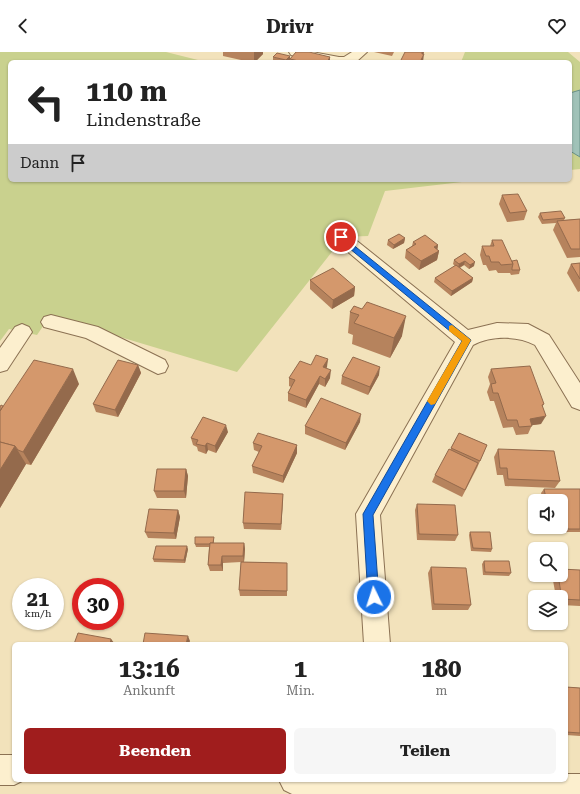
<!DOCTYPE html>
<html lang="de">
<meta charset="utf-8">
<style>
body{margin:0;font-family:"Roboto Serif",serif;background:#f6f6f6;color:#222;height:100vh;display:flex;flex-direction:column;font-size:15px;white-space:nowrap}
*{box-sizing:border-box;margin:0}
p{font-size:13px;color:#767676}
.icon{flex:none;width:22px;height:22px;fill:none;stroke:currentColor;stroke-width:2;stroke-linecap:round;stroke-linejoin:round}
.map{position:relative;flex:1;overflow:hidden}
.side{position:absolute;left:12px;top:590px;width:556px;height:140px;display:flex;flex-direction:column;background:#fff;border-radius:6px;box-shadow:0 1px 3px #0004}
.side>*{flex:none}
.guide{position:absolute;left:8px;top:8px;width:564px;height:122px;border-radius:6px;box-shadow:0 1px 3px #0004;background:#fff;color:#222;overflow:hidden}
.fabs{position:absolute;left:528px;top:442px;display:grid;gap:8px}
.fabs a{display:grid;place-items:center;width:40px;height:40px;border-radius:6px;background:#fff;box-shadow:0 1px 3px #0004;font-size:20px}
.speed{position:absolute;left:12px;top:526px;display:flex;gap:8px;font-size:20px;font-weight:700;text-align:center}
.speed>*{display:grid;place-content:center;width:52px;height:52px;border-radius:50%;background:#fff;box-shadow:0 1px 3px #0004;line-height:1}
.speed small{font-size:10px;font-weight:400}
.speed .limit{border:6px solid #d22;background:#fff;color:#111}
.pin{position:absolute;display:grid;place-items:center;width:34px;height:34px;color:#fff;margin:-17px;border:2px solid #fff;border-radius:50%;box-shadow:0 1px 4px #0007}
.me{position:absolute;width:44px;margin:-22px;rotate:356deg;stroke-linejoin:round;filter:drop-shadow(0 0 3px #0008)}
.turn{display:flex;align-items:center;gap:14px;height:84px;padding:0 12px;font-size:18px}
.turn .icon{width:52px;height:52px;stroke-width:2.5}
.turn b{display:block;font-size:28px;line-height:34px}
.then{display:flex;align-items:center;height:38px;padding:0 12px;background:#0003;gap:8px;font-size:15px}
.eta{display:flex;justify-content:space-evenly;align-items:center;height:68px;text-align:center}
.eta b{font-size:24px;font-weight:700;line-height:28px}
.cta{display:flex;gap:8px;margin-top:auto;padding:8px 12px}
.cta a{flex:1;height:46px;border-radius:6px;background:#a01d1d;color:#fff;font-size:16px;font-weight:700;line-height:46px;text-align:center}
.cta a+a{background:#f6f6f6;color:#222}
header{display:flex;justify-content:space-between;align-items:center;height:52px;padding:0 12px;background:#fff;font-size:18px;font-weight:700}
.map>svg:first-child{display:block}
.green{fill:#c9d18e}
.water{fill:#a0c2b8;stroke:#669086}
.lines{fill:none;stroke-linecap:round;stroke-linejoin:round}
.minor-casing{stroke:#8b7153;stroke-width:2}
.minor{fill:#fcefce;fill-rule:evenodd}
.wall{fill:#b6835d}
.shaded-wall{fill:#946a4c}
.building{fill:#d4986c;stroke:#946a4c}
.route{fill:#1a73e8;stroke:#114b97}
.slow{fill:#f59e0b}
</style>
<header><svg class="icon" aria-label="back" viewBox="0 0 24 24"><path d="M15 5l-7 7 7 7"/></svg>Drivr<svg class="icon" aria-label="heart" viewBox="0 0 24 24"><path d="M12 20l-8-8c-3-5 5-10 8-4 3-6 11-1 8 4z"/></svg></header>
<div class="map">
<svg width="580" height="742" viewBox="0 0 580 742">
<rect width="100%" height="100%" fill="#f2e2bb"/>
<g class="green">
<polygon points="0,0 166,0 206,10 10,10 10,128 479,128 385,139 368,184 341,185 335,196 237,320 50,264 37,283 9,277 0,289"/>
<polygon points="465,0 568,0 580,10 580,38 570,41 570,10 461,10"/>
<polygon points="570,99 580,105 580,117 570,118"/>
</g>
<polygon class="water" points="580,38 580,105 570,99 570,41"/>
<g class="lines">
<defs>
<g id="minor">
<polygon points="289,0 312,0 339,5 344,5 352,0 367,0 356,10 317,10 291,3"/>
<path d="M341,179L347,181L468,278L497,271L528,272L549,283L580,331V358L572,355L535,293C517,283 491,284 473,293L380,463L390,592H364L356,462L455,290L335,189L332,185L335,181Z"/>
<polygon points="51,263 98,275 165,308 168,314 165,320 158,322 86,286 44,275 41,270 44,265"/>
<polygon points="22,272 29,275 32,280 7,318 0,320 0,296 15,275"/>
<polygon points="0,703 14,703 14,728 24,728 14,733 0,733"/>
<polygon points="566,722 580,722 580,742 292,742 284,738 279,728 566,728"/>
</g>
</defs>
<use href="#minor" class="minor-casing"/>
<use href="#minor" class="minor"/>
</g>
<g class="wall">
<polygon points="223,0 263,0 263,2 255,10 250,10 223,4"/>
<polygon points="374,0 394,0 392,4"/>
<polygon points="273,5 290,8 289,10 273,10"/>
<polygon points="290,7 330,10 290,10"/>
<polygon points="502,143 527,159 524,168 507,170 499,152"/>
<polygon points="540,161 565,166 564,168 580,167 580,205 567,206 553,178 556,171 542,172 538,165"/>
<polygon points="405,186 404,191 393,197 387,193 388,188"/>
<polygon points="492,188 520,218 519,222 511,223 510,221 498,221 496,218 489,219 486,213 483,213 480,203 482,194 490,194"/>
<polygon points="413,190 438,193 437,198 439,199 437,208 419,218 405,206 406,198 412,194"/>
<polygon points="465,201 474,214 469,217 464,213 460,216 473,226 472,230 451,244 434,230 435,226 455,214 453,212 454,208"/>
<polygon points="580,211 580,239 578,240 567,221 571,212"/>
<polygon points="310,228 355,235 354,244 332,257 310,237"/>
<polygon points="354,254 402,284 390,306 352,292 353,283 348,281 350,260"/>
<polygon points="328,307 326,316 330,326 325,335 319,332 306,356 288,349 288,341 291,335 289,334 289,326 311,313"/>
<polygon points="138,313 141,321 118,365 96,360 93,352"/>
<polygon points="491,317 544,352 542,355 541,372 532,373 528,382 516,383 513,375 503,376 494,349 490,349 487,340 490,332 488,325"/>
<polygon points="379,323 368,343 341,332 342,324"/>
<polygon points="79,332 31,413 26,412 0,456 0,355"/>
<polygon points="360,370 345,398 305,382 305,374"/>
<polygon points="228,380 216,401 208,398 206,402 198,399 197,395 193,393 191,386"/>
<polygon points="459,381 487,393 477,416 462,445 432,430 435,423 450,398"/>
<polygon points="253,391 297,393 297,401 283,431 253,421 252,414 259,400 254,398"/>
<polygon points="498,397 560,429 555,436 505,434 503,423 497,423 494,405"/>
<polygon points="186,417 188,424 186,446 157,446 154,439"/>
<polygon points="544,437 580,437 580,480 565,480 561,462 561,449 543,449 541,441"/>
<polygon points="283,442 281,478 244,477 243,471"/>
<polygon points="417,452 458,483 455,489 417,488 415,458"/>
<polygon points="178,458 180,465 176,487 148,486 145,480"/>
<polygon points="470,480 492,497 491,500 471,499 469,483"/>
<polygon points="214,485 214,491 244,491 245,497 244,510 287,511 287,544 240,544 239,538 241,510 223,511 223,519 210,519 208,513 209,495 196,495 195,492"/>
<polygon points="188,497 185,511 154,510 153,507"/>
<polygon points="484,509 511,521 509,524 483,523 482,512"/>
<polygon points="431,515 471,553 468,558 432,558 428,521"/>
<polygon points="580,518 580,554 561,553 561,545 556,545 552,523 561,523"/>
<polygon points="566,635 580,636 580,684 566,683"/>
</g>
<g class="shaded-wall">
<polygon points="254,0 263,0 263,2 255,10 254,10"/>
<polygon points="422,0 424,0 423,5 424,2 423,10 420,10 422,2"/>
<polygon points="290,4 290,8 289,10 286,10 286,8"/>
<polygon points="330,5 330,10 327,10"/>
<polygon points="405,186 404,191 393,197 394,193"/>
<polygon points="438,193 437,200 439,199 437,208 419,218 421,209 434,195"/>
<polygon points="465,209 464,213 458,216 459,212"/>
<polygon points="475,210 474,214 469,217 470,213"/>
<polygon points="473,226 472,230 451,244 452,239"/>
<polygon points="355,235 354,244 332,257 333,248"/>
<polygon points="406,264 402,284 390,306 394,286"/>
<polygon points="328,307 327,315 323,323 323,315"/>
<polygon points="138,313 141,321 118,365 115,358"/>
<polygon points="380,315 379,323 368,343 370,335"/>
<polygon points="73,317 79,332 31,413 23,400"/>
<polygon points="331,318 330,326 325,335 325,327"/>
<polygon points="320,324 319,332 306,356 306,348"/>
<polygon points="361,362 360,370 345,398 346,391"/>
<polygon points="546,364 541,372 526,374 530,367"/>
<polygon points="226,373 228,380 216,401 215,394"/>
<polygon points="207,391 208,398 206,402 205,394"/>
<polygon points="297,393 297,401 283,431 283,424"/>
<polygon points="15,394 26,412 0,456 0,418"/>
<polygon points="186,417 188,424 186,446 184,439"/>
<polygon points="283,442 283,448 281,478 281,472"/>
<polygon points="178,458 180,465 176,487 174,481"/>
<polygon points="244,491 245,497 244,510 243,504"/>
<polygon points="187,494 188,497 185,511 184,508"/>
<polygon points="222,504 223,511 223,519 221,513"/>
<polygon points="188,584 190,589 189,592 186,592"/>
<polygon points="111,587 115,592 110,592"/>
</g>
<g class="building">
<polygon points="296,0 309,0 330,5 327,10 303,10 290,7"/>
<polygon points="405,0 422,0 422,2 424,2 420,10 400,10"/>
<polygon points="277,1 290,4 286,8 273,5"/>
<polygon points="518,142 527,159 510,161 502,143"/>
<polygon points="561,159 565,166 543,168 540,161"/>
<polygon points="580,167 580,197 571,197 557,169"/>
<polygon points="399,182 405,186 394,193 388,188"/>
<polygon points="425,183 438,193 434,195 439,199 421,209 406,198 416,192 413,190"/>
<polygon points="492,188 502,188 513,212 501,213 499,210 491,210 489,204 486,204 482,194 494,194"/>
<polygon points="465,201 475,210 470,213 465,209 459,212 454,208"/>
<polygon points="517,208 520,218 512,218 512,216 513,212 512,209"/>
<polygon points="580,211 580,227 571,212"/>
<polygon points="456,213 473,226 452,239 435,226"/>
<polygon points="333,216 355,235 333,248 310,228"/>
<polygon points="367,250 406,264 394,286 354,271 359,263 350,260 354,254 362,257"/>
<polygon points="316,303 328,307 323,315 331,318 325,327 320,324 306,348 288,341 295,328 289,326 300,309 311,313"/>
<polygon points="353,305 380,315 370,335 342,324"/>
<polygon points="34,308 73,317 23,400 18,398 15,394 0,390 0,359"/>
<polygon points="118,308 138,313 115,358 93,352"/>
<polygon points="530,314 544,352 542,353 546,364 530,367 532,374 519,375 517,368 507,368 498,341 493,341 491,332 496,331 491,317"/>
<polygon points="321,346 361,362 346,391 305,374"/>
<polygon points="1,353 3,354 0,359 0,355"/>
<polygon points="203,365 226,373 215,394 207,391 205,394 196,392 198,388 191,386"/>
<polygon points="258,381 297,393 283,424 252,414 262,394 253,391"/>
<polygon points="459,381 487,393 480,409 451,396"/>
<polygon points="0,390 15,394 0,418"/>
<polygon points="449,397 478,411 465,438 435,423"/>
<polygon points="498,397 554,399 560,429 508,427 507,416 500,416"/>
<polygon points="157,417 186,417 184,439 154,439"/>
<polygon points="544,437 580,437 580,477 568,477 560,446 546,446"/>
<polygon points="245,440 283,442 281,472 243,471"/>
<polygon points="417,452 455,453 458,483 419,482"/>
<polygon points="149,457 178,458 174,481 145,480"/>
<polygon points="470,480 490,480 492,497 473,496"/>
<polygon points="195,485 214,485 213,491 210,491 210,492 195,492"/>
<polygon points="210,491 244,491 243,504 222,504 221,513 208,513"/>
<polygon points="156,494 187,494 184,508 153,507"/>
<polygon points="484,509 509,509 511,521 485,520"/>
<polygon points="241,510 287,511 287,539 239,538"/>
<polygon points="431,515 466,516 471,553 434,552"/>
<polygon points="561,517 580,518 580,548 562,547 558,523 561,523"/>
<polygon points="78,581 111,587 110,592 74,592"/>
<polygon points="145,581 188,584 186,592 143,592"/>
<polygon points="566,635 580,636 580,681 566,680"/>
</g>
<polygon class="route" points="341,183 471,288 373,463 379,545 377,549 374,550 370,549 368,545 363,462 462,289 338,187 337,185"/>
<polygon class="slow" points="452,273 471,288 435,352 431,353 427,349 462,289 449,279 449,274"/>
</svg>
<div class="fabs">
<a><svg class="icon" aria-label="sound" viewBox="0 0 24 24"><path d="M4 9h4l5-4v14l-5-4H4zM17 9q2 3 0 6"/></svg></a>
<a><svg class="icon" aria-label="search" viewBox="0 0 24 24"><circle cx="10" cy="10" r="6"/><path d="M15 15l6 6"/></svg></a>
<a><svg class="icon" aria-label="layers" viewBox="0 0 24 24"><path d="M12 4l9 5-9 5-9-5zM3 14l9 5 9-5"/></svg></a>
</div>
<div class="speed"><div>21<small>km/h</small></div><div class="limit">30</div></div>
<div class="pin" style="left:341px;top:185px;background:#d93025"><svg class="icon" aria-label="arrive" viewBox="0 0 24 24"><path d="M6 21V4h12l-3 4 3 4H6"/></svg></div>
<svg class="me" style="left:374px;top:545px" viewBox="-20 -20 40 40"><circle r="17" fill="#1a73e8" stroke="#fff" stroke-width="3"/><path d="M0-11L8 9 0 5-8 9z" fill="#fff"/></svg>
<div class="guide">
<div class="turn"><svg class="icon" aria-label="left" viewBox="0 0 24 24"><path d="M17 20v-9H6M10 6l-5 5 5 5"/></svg><div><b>110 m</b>Lindenstraße</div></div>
<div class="then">Dann<svg class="icon" aria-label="arrive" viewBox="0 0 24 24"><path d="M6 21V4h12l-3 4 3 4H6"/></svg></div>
</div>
<section class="side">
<div class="eta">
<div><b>13:16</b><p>Ankunft</p></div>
<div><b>1</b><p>Min.</p></div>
<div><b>180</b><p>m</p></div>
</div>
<div class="cta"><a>Beenden</a><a>Teilen</a></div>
</section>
</div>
